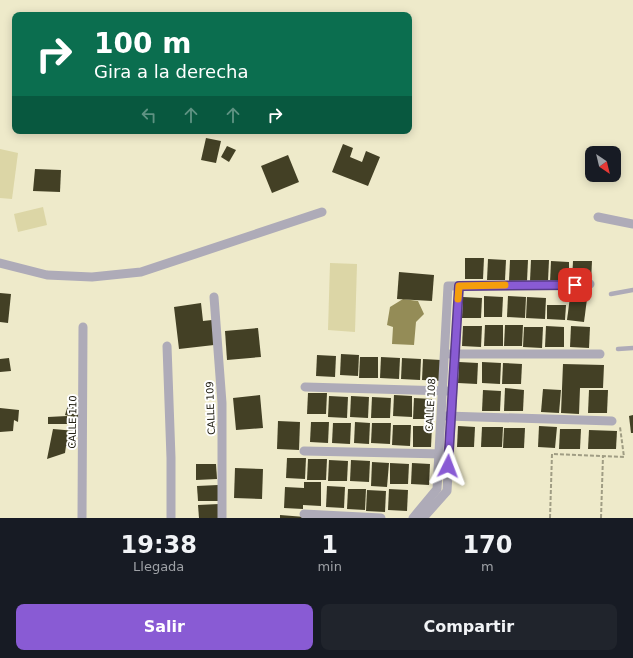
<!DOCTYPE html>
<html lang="es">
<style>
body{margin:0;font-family:"DejaVu Sans",sans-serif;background:#20242c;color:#f1f3f6;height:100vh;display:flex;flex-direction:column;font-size:15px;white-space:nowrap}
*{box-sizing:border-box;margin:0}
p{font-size:13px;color:#9ea1a6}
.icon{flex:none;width:22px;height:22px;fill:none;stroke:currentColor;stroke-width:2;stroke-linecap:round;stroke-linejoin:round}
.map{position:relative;height:518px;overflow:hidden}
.details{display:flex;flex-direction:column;background:#171b24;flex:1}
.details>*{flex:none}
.top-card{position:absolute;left:12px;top:12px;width:400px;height:122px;border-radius:8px;box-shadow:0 2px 10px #0003;background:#0b6e4f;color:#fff;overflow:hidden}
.needle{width:26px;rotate:145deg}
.controls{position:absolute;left:585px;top:146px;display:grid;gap:8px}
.controls a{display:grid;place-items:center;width:36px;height:36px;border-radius:8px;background:#171b24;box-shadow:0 2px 10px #0003;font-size:20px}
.pin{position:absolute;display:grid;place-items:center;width:34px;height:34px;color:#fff;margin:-17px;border-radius:8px;box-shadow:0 2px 6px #0006}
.me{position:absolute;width:44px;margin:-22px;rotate:3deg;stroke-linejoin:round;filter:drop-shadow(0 0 3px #0008)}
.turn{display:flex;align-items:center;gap:14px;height:84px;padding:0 16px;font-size:18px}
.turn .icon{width:52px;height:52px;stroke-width:2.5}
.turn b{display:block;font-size:28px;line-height:34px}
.lanes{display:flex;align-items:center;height:38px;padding:0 16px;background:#0003;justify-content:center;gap:20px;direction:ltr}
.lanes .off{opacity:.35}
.eta{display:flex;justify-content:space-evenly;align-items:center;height:68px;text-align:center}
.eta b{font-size:24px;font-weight:700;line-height:28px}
.primary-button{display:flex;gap:8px;margin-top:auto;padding:8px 16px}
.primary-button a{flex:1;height:46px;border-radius:8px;background:#895bd4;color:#fff;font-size:16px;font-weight:700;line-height:46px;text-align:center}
.primary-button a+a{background:#20242c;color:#f1f3f6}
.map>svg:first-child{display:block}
.green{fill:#dcd6a6}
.water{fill:#948c57}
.building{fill:#434025}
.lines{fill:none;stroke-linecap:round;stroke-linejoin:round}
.path{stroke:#a09d84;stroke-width:2;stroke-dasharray:4 2;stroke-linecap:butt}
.lane{stroke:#aeabb8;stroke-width:4.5}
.street{stroke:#aeabb8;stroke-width:9}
.route-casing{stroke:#593b8a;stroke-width:10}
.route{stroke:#895bd4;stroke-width:7}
.slow{stroke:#f59e0b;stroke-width:7}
.labels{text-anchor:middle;stroke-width:4;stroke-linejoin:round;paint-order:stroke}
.street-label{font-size:10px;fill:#222014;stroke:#fff}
</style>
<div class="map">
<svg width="633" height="518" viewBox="0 0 633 518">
<rect width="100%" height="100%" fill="#eeeaca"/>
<g class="green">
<polygon points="0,149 18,153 12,199 0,198"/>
<polygon points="43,207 47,225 18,232 14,214"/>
<polygon points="330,263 357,264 355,332 328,330"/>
</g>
<polygon class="water" points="403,299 418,301 424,314 416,322 414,345 392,344 393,327 387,325 390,307"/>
<g class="building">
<polygon points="206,138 221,141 216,163 201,160"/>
<polygon points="343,144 353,148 350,157 362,162 366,151 380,157 368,186 332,172"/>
<polygon points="227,146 236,150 229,162 221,157"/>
<polygon points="288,155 299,182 272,193 261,166"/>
<polygon points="35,169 61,170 60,192 33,191"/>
<polygon points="465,258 484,258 483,279 465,279"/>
<polygon points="488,259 506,260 505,280 487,280"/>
<polygon points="510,260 528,260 527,281 509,281"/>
<polygon points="531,260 549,260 548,281 530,281"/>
<polygon points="551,261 569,262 569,282 550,282"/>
<polygon points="573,261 592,261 591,282 572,281"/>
<polygon points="399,272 434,275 432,301 397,299"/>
<polygon points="0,293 11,294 8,323 0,322"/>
<polygon points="484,296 503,297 502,317 484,317"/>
<polygon points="508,296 526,297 525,318 507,317"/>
<polygon points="463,297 482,298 481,318 462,318"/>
<polygon points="527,297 546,298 545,319 526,318"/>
<polygon points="570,297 587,299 584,322 567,320"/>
<polygon points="201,303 203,321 212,320 214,345 179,349 174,307"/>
<polygon points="547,305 566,305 565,320 547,319"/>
<polygon points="485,325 503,325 503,346 484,346"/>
<polygon points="505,325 523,325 522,346 504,346"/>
<polygon points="463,326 482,326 481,347 462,346"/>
<polygon points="546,326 564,327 564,347 545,347"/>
<polygon points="571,326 590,327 589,348 570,347"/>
<polygon points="524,327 543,327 542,348 523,347"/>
<polygon points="258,328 261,357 227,360 225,331"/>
<polygon points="341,354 359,355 358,376 340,375"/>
<polygon points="317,355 336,356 335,377 316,376"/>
<polygon points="360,357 378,357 378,378 359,378"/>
<polygon points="381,357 400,358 399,379 380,378"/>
<polygon points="9,358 11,371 0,372 0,359"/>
<polygon points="402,358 421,359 420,380 401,379"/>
<polygon points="423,359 441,360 441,381 422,380"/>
<polygon points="459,362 478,363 477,384 458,383"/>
<polygon points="482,362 501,363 500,384 482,383"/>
<polygon points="503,363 522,364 521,384 502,384"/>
<polygon points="563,364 604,365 603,388 580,388 579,414 561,413"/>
<polygon points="505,388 524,390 523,411 504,411"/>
<polygon points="543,389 561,390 559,413 541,412"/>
<polygon points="483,390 501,391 500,411 482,411"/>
<polygon points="589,390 608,390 607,413 588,413"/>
<polygon points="308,393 327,393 326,414 307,414"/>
<polygon points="260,395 263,428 236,430 233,398"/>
<polygon points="394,395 412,396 412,417 393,416"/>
<polygon points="329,396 348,397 347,418 328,417"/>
<polygon points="351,396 369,397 368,418 350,417"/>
<polygon points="372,397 391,398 390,418 371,418"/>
<polygon points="414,398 432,399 432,419 413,419"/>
<polygon points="68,405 81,408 78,418 65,415"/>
<polygon points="0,408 19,410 18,422 14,420 13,431 0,432"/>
<polygon points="633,415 633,433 631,433 629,416"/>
<polygon points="67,416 67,424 48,424 48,417"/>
<polygon points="278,421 300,422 299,450 277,449"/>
<polygon points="311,422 329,422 328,443 310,442"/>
<polygon points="355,422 370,423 369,444 354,443"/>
<polygon points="333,423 351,423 350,444 332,443"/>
<polygon points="372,423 391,423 390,444 371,443"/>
<polygon points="393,425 411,425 410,446 392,445"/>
<polygon points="413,426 432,426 431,447 413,447"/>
<polygon points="458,426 475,427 474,447 457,447"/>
<polygon points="539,426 557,427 555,448 538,447"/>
<polygon points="482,427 503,427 502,447 481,447"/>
<polygon points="504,428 525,428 524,448 503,448"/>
<polygon points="53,429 76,431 74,447 66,446 65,453 47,459"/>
<polygon points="560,429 581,429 580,449 559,449"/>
<polygon points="589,430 617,431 616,449 588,449"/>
<polygon points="287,458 306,458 305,479 286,478"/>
<polygon points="308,459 327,459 326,480 307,480"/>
<polygon points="329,460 348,461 347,481 328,481"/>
<polygon points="351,460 370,461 369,482 350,481"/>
<polygon points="372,462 389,463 387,487 371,486"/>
<polygon points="390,463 409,464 408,484 390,484"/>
<polygon points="412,463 430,464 429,485 411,484"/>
<polygon points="196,464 216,464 217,479 196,480"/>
<polygon points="235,468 263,469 262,499 234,498"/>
<polygon points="304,482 321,482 321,506 303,505 303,509 284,508 285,487 304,488"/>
<polygon points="218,485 218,501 198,501 197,486"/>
<polygon points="327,486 345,487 344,508 326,507"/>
<polygon points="348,489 366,489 365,510 347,509"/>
<polygon points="389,489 408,490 407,511 388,510"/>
<polygon points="367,490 386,491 385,512 366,511"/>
<polygon points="219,504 219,518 199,518 198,505"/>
<polygon points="280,515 305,517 305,518 280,518"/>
</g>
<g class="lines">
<g class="path">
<polyline points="550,518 552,454 624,457 620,427"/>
<polyline points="601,518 603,456"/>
</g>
<g class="lane">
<polyline points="611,294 633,290"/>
<polyline points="618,349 633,348"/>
</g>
<g class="street">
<polyline points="598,217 633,224"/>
<polyline points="0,263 47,275 92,277 141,272 322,212"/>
<polyline points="214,297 222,403 222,518"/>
<polyline points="167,346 171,458 171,518"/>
<polyline points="450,354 600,354"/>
<polyline points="305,387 447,391"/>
<polyline points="446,416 612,421"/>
<polyline points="304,451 444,454"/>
<polyline points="304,514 381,518"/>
<polyline points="82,518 83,327"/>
<polyline points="413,518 437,489 448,286 590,284"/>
<polyline points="423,518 447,491 459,286"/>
</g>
</g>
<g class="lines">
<defs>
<polyline id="route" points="448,466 459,286 575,285"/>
</defs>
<use href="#route" class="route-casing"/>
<use href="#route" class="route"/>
<polyline class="slow" points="458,299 459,286 505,285"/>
</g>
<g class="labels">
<g class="street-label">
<text transform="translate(430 405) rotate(-87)" y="4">CALLE 108</text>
<text transform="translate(210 408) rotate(-92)" y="4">CALLE 109</text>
<text transform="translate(72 422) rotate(-89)" y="4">CALLE 110</text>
</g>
</g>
</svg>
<div class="controls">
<a><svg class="needle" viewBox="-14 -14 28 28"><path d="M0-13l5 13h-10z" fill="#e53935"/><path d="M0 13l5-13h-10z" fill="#9ea1a6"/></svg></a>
</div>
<div class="pin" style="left:575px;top:285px;background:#d93025"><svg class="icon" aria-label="arrive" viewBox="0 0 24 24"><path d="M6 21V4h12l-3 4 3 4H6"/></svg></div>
<svg class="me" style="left:448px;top:466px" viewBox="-20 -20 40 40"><path d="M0-17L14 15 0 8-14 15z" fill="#895bd4" stroke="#fff" stroke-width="4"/></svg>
<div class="top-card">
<div class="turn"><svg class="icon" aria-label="right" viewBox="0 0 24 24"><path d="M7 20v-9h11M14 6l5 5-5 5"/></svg><div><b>100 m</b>Gira a la derecha</div></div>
<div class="lanes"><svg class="icon off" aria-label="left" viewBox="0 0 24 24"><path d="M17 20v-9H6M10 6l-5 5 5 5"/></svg><svg class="icon off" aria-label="ahead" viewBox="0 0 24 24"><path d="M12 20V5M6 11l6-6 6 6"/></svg><svg class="icon off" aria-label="ahead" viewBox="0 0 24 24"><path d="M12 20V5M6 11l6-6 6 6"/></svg><svg class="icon" aria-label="right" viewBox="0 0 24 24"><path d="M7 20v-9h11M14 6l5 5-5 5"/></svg></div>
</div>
</div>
<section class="details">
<div class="eta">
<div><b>19:38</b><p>Llegada</p></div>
<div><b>1</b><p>min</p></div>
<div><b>170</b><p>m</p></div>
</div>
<div class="primary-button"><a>Salir</a><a>Compartir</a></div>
</section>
